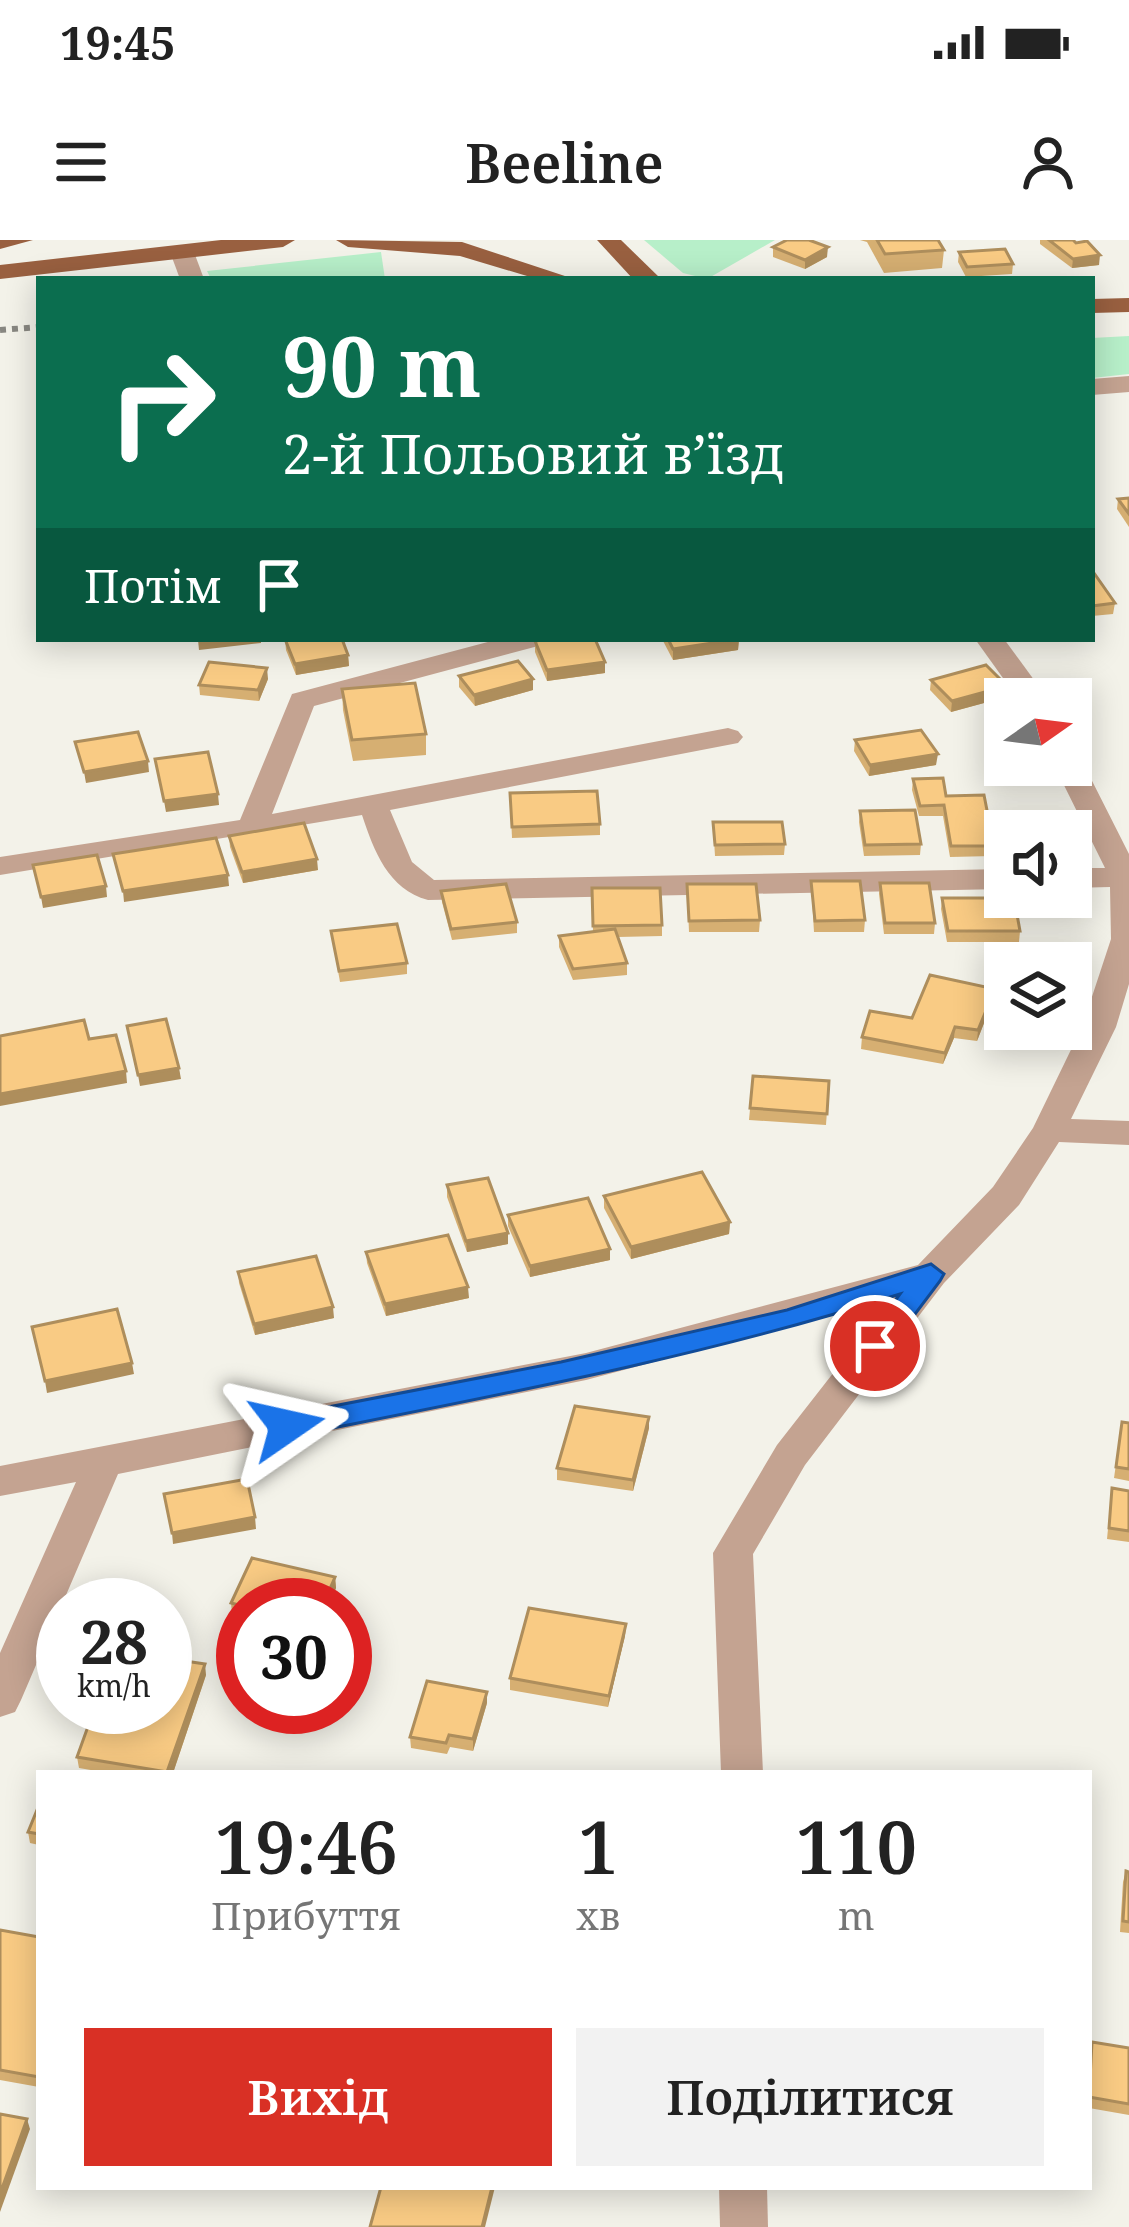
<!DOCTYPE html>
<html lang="uk">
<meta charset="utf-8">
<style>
body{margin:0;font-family:"Noto Serif",serif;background:#f2f2f2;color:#222;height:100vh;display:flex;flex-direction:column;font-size:45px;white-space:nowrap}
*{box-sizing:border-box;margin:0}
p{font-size:39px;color:#767676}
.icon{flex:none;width:66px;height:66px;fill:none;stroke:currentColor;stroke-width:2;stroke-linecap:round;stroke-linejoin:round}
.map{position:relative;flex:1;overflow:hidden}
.side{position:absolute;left:36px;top:1530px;width:1056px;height:420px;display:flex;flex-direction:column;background:#fff;border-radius:0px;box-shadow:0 6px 30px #0003}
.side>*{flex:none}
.top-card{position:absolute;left:36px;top:36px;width:1059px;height:366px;border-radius:0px;box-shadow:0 6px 30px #0003;background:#0b6e4f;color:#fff;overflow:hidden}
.needle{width:78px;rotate:76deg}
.controls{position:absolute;left:984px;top:438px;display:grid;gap:24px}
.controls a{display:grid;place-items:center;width:108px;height:108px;border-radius:0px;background:#fff;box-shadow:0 6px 30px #0003;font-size:60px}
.speed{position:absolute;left:36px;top:1338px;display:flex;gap:24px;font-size:60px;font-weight:700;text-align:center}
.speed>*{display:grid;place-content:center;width:156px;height:156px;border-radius:50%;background:#fff;box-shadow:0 6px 30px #0003;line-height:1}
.speed small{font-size:30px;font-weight:400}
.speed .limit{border:18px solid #d22;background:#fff;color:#111}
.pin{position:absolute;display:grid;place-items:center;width:102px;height:102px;color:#fff;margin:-51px;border:6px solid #fff;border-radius:50%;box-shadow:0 3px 12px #0007}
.me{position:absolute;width:132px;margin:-66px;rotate:79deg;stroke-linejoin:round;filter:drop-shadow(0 0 9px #0008)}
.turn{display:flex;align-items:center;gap:42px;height:252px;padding:0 48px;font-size:54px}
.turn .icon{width:156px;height:156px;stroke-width:2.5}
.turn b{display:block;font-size:84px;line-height:102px}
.then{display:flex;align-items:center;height:114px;padding:0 48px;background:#0003;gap:24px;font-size:45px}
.eta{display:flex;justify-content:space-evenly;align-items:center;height:204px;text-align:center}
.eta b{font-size:72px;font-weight:600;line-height:84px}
.action{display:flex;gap:24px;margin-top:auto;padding:24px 48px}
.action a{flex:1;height:138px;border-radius:0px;background:#d93025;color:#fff;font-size:48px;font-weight:600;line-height:138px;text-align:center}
.action a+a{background:#f2f2f2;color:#222}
.status{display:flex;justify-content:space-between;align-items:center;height:84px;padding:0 60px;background:#fff;direction:ltr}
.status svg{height:33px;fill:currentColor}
header{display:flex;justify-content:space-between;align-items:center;height:156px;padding:0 48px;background:#fff;font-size:54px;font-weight:600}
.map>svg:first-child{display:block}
.green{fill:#b7efc9}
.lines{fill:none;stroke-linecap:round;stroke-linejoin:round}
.path{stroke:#888781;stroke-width:6;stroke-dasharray:6 6;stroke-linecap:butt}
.minor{fill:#c4a391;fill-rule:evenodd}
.major{fill:#996040;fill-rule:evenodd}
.wall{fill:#d6af72}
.shaded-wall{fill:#ae8e5c}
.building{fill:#f9cb84;stroke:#ae8e5c;stroke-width:3}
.route{fill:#1a73e8;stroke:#114b97;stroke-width:3}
</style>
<div class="status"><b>19:45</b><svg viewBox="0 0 49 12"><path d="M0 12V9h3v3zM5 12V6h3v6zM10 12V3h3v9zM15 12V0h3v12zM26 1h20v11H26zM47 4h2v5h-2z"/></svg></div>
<header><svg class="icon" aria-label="menu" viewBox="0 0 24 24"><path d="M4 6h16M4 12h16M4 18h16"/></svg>Beeline<svg class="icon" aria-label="person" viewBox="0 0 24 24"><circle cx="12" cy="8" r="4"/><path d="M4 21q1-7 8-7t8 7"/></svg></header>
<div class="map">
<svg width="1129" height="1987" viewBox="0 0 1129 1987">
<rect width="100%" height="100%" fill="#f3f2e9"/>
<g class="green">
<polygon points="644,0 775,0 707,39 683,33"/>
<polygon points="381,12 385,39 211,39 207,31"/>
<polygon points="1129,96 1129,134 1092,138 1092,98"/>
</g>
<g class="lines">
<polyline class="path" points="0,90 39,87"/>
<g class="minor">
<polygon points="182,5 194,12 204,39 180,39 170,12"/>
<polygon points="1129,136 1129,152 1092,155 1092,139"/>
<path d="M499,399H546L542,405L314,466L272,574L728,488L738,491L743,497L738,503L390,570L412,622L434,640L1005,629V649L428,660C388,649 374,611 362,575L0,635V617L240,580L292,454Z"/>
<polygon points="975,399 1004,399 1048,459 1018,459"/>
<polygon points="1071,516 1084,525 1129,614 1129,744 1116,787 1071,879 1129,881 1129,905 1059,902 1019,965 944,1043 805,1225 753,1314 763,1533 721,1533 713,1313 777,1205 891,1059 586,1140 118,1234 21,1460 15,1472 0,1477 0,1413 76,1242 0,1256 0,1226 586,1113 918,1025 993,947 1033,888 1082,787 1111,699 1110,647 1071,648 1071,628 1105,628 1054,525 1071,525"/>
<polygon points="719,1947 767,1947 768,1987 720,1987"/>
</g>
<g class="major">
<polygon points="0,0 33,0 0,9"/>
<polygon points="221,0 295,0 283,7 0,39 0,25"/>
<polygon points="336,0 462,2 574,39 537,39 460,16 348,7"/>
<polygon points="597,0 621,0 661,39 633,39"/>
<polygon points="1129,58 1129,72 1092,73 1092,59"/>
</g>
</g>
<g class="wall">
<polygon points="860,0 938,0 944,10 942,28 884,33 867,2"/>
<polygon points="1040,0 1073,0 1099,25 1072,28 1040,4"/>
<polygon points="773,7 827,17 805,29 773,17"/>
<polygon points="959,12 1013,24 1012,34 966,37 958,22"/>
<polygon points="1129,258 1129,287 1117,269 1118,259"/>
<polygon points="1092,334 1115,363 1113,374 1092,376"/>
<polygon points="285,399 348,415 349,426 296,435 286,410"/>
<polygon points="662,399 739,399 738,410 673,420"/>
<polygon points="535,401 605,433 547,441 535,412"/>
<polygon points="459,436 533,439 533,450 475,466 459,447"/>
<polygon points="268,439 259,461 200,455 199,445"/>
<polygon points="931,440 1006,457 951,472 930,450"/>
<polygon points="342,449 426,494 426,515 353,521 343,470"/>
<polygon points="855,500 936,525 869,536 854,511"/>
<polygon points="913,539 994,606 993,616 950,617 943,576 919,576 912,550"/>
<polygon points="510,553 600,584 600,595 512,598"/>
<polygon points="860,571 921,604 920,615 864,616 859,582"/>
<polygon points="713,582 785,604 784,615 715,616"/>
<polygon points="229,596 318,630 243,643 230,607"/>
<polygon points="811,641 865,680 864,692 814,692"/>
<polygon points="880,643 935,683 934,694 884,694 879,654"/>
<polygon points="687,644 760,680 759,692 689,692"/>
<polygon points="592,648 662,685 662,696 618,697 627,723 627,735 573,740 559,707 559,696 593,692"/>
<polygon points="441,651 517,682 517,693 452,700 442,662"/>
<polygon points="942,658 1020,691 1019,702 947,702 941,669"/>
<polygon points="331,691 407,723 407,734 340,742"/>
<polygon points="995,749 993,760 977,801 954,798 943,824 861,809 862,797"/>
<polygon points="753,836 829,841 826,885 749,880"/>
<polygon points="447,945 508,993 508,1004 467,1012 447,957"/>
<polygon points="604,956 730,982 729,994 631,1019 604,968"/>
<polygon points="508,975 610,1020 530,1037 508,986"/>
<polygon points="366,1012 469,1058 386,1076 367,1023"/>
<polygon points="238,1032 334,1078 255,1095 239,1043"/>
<polygon points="649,1177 649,1188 633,1251 557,1240 557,1228"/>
<polygon points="1122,1182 1129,1183 1129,1241 1114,1238"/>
<polygon points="1112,1248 1129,1251 1129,1302 1107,1299"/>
<polygon points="335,1337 336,1348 329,1365 243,1365 243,1377 232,1374 231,1363"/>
<polygon points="626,1384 625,1396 608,1467 510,1450 510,1438"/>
<polygon points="206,1435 173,1533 108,1533 79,1528 77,1517"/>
<polygon points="487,1463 473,1511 450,1507 447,1514 411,1508 410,1497"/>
<polygon points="39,1565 39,1605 30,1603 28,1592"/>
<polygon points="1126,1631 1129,1632 1129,1693 1120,1692 1123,1642"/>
<polygon points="0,1690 39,1697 39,1847 0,1840"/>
<polygon points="1092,1802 1129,1808 1129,1875 1089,1868 1089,1812"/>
</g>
<g class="shaded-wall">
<polygon points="828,7 827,17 805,29 805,20"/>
<polygon points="1100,15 1099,25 1072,28 1073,19"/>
<polygon points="261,399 261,403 199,410 198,400"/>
<polygon points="739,399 738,410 673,420 673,409"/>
<polygon points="348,415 349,426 296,435 295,424"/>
<polygon points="605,422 605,433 547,441 547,430"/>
<polygon points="267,428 268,439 259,461 258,450"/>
<polygon points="533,439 533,450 475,466 474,455"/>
<polygon points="1007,446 1006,457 951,472 952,461"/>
<polygon points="938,514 936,525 869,536 870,525"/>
<polygon points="148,521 149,532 86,543 84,532"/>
<polygon points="218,554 219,565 166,572 164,561"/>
<polygon points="317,619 318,630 243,643 242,632"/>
<polygon points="228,635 229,646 124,662 123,651"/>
<polygon points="106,646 107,657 43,668 41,657"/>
<polygon points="995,749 993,760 977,801 978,790"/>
<polygon points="955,787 954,798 943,824 945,813"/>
<polygon points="179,828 181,839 140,846 138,835"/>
<polygon points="126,831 127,843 0,866 0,854"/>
<polygon points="730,982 729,994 631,1019 631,1007"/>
<polygon points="508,993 508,1004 467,1012 466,1001"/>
<polygon points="610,1009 610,1020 530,1037 530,1026"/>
<polygon points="468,1047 469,1058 386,1076 385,1064"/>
<polygon points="333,1067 334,1078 255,1095 254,1084"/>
<polygon points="132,1123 134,1134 47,1153 45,1141"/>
<polygon points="649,1177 649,1188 633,1251 633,1240"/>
<polygon points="255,1277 256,1289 173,1304 172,1293"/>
<polygon points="335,1337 336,1348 329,1365 323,1365"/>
<polygon points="626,1384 625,1396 608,1467 609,1456"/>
<polygon points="205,1424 206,1435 173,1533 168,1533"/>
<polygon points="487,1452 487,1463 473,1511 473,1499"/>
<polygon points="27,1879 30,1889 0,1972 0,1954"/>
<polygon points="492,1947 495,1947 485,1987 482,1987"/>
</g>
<g class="building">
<polygon points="787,0 809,0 828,7 805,20 773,7"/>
<polygon points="877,0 938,0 944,10 885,14"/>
<polygon points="1049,0 1073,0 1076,3 1087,1 1100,15 1073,19"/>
<polygon points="1005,9 1013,24 967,27 959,12"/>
<polygon points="1129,258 1129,274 1118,259"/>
<polygon points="1094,333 1115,363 1092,366 1092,334"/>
<polygon points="285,399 342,399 348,415 295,424"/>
<polygon points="550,399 595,399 605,422 547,430 535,401"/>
<polygon points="668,399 739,399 673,409"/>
<polygon points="518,421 533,439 474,455 459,436"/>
<polygon points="209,422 267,428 258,450 199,445"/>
<polygon points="986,425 1007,446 952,461 931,440"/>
<polygon points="415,443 426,494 352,500 342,449"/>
<polygon points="921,490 938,514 870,525 855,500"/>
<polygon points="138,492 148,521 84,532 75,502"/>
<polygon points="208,512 218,554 164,561 155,519"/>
<polygon points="943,538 946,556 984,555 994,606 951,606 944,565 920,566 913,539"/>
<polygon points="597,551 600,584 512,587 510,553"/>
<polygon points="915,570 921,604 865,605 860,571"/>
<polygon points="713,582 782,582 785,604 715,605"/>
<polygon points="304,583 317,619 242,632 229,596"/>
<polygon points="216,598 228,635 123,651 113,614"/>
<polygon points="97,615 106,646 41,657 33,625"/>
<polygon points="811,641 860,641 865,680 815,681"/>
<polygon points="880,643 929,643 935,683 885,683"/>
<polygon points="506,644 517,682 451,689 441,651"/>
<polygon points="687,644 756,644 760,680 689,681"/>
<polygon points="592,648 660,648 662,685 593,686"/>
<polygon points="942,658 1014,658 1020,691 948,691"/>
<polygon points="397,684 407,723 339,731 331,691"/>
<polygon points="615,689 627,723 573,729 559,696"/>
<polygon points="930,735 995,749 978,790 955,787 945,813 862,797 870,771 912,778"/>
<polygon points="166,779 179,828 138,835 127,786"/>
<polygon points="84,780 89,799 116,795 126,831 0,854 0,796"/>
<polygon points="753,836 829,841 827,874 750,868"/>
<polygon points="702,932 730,982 631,1007 604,956"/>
<polygon points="488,938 508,993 466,1001 447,945"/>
<polygon points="588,958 610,1009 530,1026 508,975"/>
<polygon points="448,995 468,1047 385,1064 366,1012"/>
<polygon points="316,1016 333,1067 254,1084 238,1032"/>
<polygon points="117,1069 132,1123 45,1141 32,1087"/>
<polygon points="575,1166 649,1177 633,1240 557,1228"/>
<polygon points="1122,1182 1129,1183 1129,1229 1116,1227"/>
<polygon points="247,1239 255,1277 172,1293 164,1254"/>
<polygon points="1112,1248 1129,1251 1129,1291 1109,1288"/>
<polygon points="252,1318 335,1337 323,1365 243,1366 231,1363"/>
<polygon points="529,1368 626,1384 609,1456 510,1438"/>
<polygon points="165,1418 205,1424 167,1532 77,1517 95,1467 165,1467"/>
<polygon points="427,1441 487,1452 473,1499 449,1495 446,1503 410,1497"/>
<polygon points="39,1565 39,1594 28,1592"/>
<polygon points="1126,1631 1129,1632 1129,1682 1123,1681"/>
<polygon points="0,1690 39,1697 39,1837 0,1830"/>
<polygon points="1092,1802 1129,1808 1129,1864 1089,1857"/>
<polygon points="0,1874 27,1879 0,1954"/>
<polygon points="381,1947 492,1947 482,1987 370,1987"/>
</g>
<path class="route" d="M931,1024L944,1034L940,1041L885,1114L875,1117L861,1106L900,1054C700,1118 493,1156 287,1197L273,1186L287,1175L561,1122L787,1070Z"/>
</svg>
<div class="controls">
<a><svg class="needle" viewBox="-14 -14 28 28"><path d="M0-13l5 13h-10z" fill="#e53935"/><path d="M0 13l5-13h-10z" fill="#767676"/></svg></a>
<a><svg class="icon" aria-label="sound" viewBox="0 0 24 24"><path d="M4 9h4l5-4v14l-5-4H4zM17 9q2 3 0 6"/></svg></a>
<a><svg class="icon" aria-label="layers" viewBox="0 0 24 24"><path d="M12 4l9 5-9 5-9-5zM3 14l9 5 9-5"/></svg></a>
</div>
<div class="speed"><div>28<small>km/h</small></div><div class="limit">30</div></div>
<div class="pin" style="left:875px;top:1106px;background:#d93025"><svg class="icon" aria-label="arrive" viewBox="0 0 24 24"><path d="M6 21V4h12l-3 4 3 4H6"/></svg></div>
<svg class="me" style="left:287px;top:1186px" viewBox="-20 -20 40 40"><path d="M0-17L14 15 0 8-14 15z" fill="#1a73e8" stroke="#fff" stroke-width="4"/></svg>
<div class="top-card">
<div class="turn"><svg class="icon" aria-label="right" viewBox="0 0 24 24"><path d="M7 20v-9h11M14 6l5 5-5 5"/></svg><div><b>90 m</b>2-й Польовий в’їзд</div></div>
<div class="then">Потім<svg class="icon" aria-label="arrive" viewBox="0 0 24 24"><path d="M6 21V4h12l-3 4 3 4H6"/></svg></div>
</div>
<section class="side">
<div class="eta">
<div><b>19:46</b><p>Прибуття</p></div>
<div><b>1</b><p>хв</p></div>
<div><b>110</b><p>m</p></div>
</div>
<div class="action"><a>Вихід</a><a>Поділитися</a></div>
</section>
</div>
